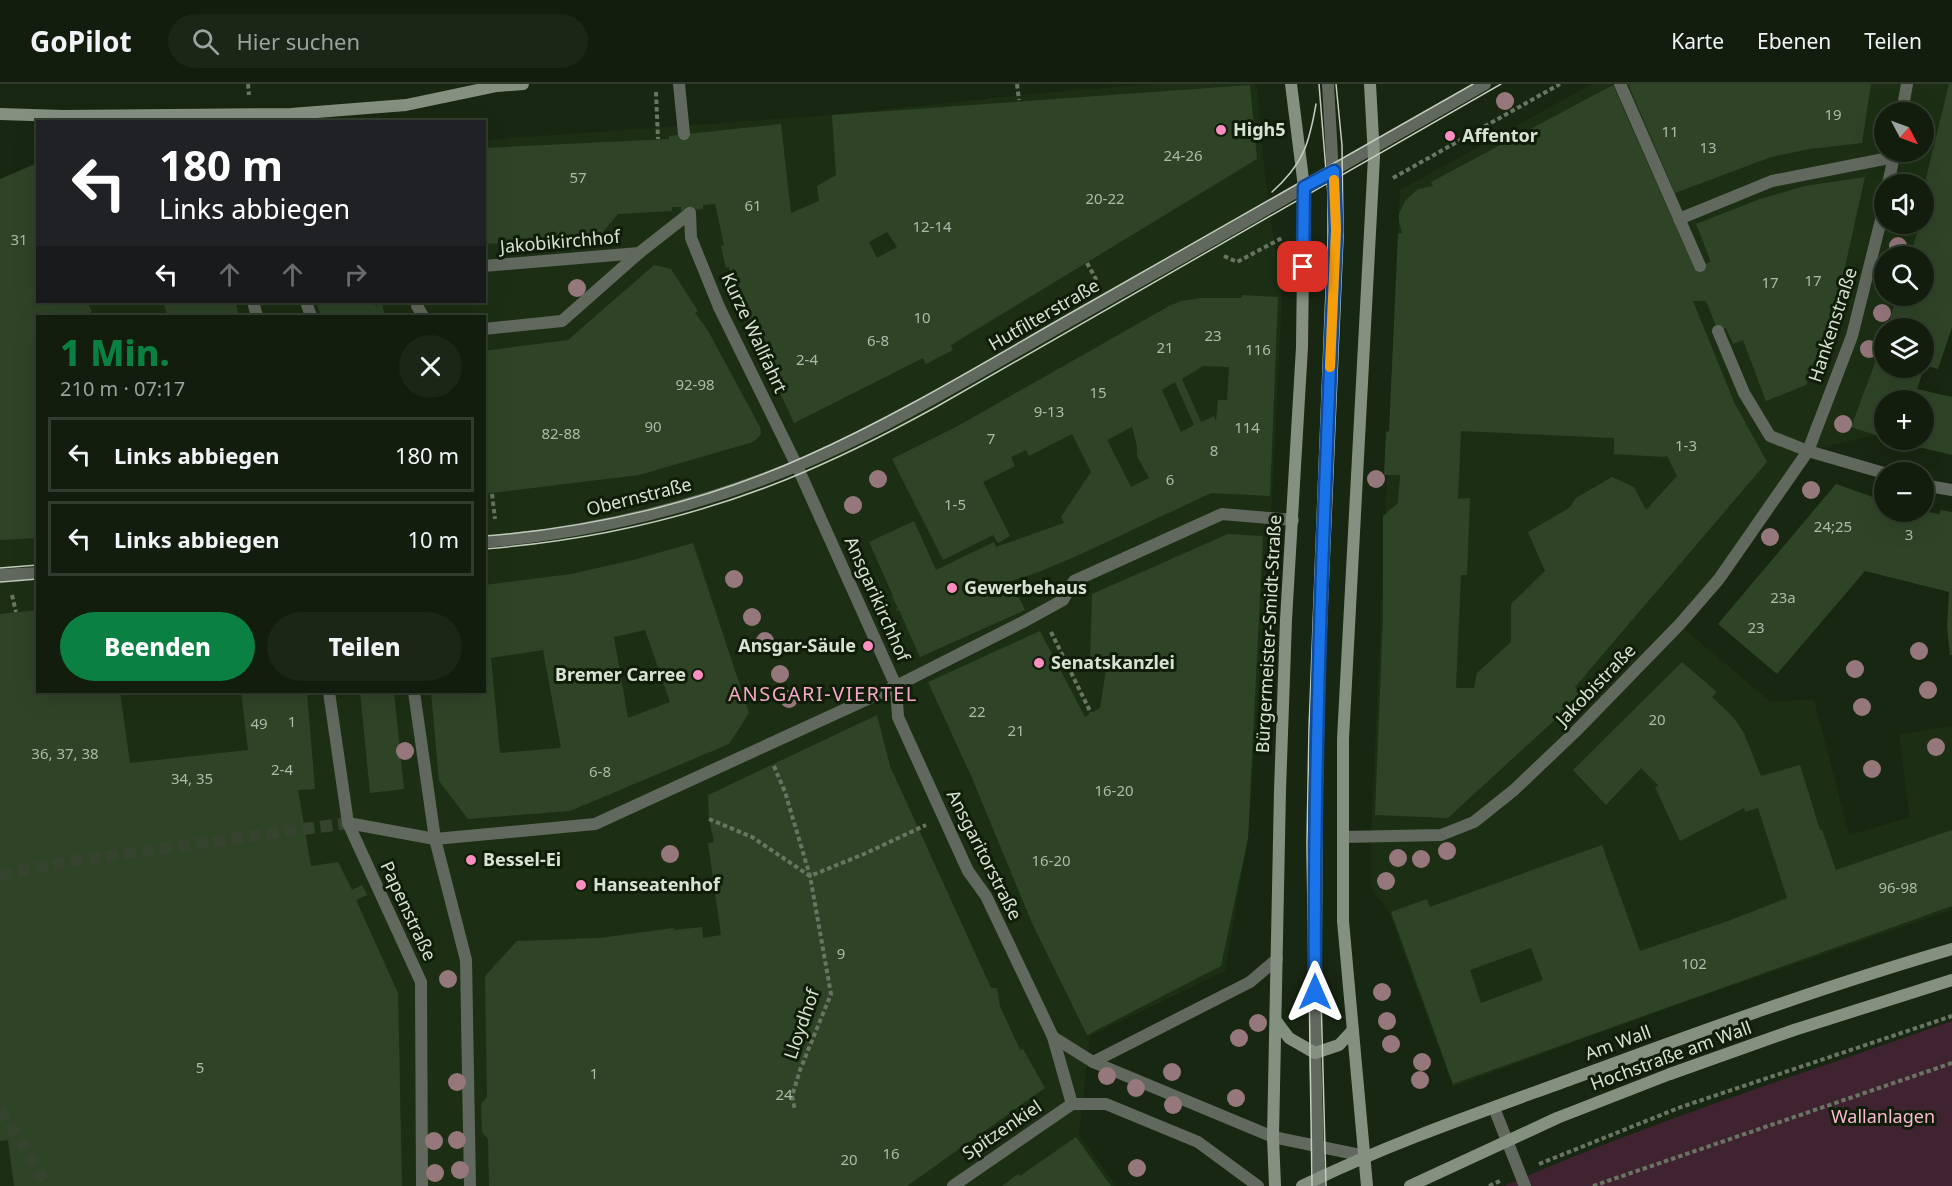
<!DOCTYPE html>
<html lang="de">
<meta charset="utf-8">
<style>
body{margin:0;font-family:"Noto Sans",sans-serif;background:#1b2617;color:#f1f3f6;height:100vh;display:flex;flex-direction:column;font-size:22px;white-space:nowrap}
*{box-sizing:border-box;margin:0}
p{font-size:20px;color:#9ca29e}
.icon{flex:none;width:33px;height:33px;fill:none;stroke:currentColor;stroke-width:2;stroke-linecap:round;stroke-linejoin:round}
.map{position:relative;flex:1;overflow:hidden}
.drawer{position:absolute;left:36px;top:231px;width:450px;height:378px;display:flex;flex-direction:column;background:#121d0e;border-radius:0px;box-shadow:0 6px 24px #0002,0 0 0 2px #313b2e}
.drawer>*{flex:none}
.hud{position:absolute;left:36px;top:36px;width:450px;height:183px;border-radius:0px;box-shadow:0 6px 24px #0002,0 0 0 2px #313b2e;background:#202124;color:#fff;overflow:hidden}
.needle{width:39px;rotate:131deg}
.controls{position:absolute;left:1874px;top:18px;display:grid;gap:12px}
.controls a{display:grid;place-items:center;width:60px;height:60px;border-radius:50%;background:#121d0e;box-shadow:0 6px 24px #0002,0 0 0 2px #313b2e;font-size:30px}
.pin{position:absolute;display:grid;place-items:center;width:51px;height:51px;color:#fff;margin:-26px;border-radius:12px;box-shadow:0 3px 9px #0006}
.me{position:absolute;width:66px;margin:-33px;rotate:0deg;stroke-linejoin:round;filter:drop-shadow(0 0 4px #0008)}
.turn{display:flex;align-items:center;gap:21px;height:126px;padding:0 24px;font-size:27px}
.turn .icon{width:78px;height:78px;stroke-width:2.5}
.turn b{display:block;font-size:42px;line-height:51px}
.lanes{display:flex;align-items:center;height:57px;padding:0 24px;background:#0003;justify-content:center;gap:30px;direction:ltr}
.lanes .off{opacity:.35}
.round{display:grid;place-items:center;flex:none;width:63px;height:63px;border-radius:32px;background:#1b2617}
.headline{display:flex;align-items:center;justify-content:space-between;height:102px;padding:0 24px}
h1{font-size:36px;font-weight:800;line-height:45px;color:#0b8043}
.button{display:flex;gap:12px;margin-top:auto;padding:12px 24px}
.button a{flex:1;height:69px;border-radius:36px;background:#0b8043;color:#fff;font-size:24px;font-weight:800;line-height:69px;text-align:center}
.button a+a{background:#1b2617;color:#f1f3f6}
ul{padding:0;list-style:none}
li{display:flex;align-items:center;gap:18px;height:75px;margin:0 12px 9px;padding:0 12px;border:3px solid #313b2e;border-radius:0px}
li div{flex:1}
li b{display:block;font-size:22px}
li em{font-style:normal}
header{display:flex;align-items:center;gap:36px;box-sizing:border-box;height:84px;padding:0 30px;background:#121d0e;border-bottom:2px solid #313b2e}
header strong{font-size:28px}
nav{display:flex;gap:33px;margin-inline-start:auto;font-size:21px}
.search{width:420px;height:54px;background:#1b2617;display:flex;align-items:center;gap:15px;box-sizing:border-box;padding:0 21px;border-radius:33px;color:#9ca29e;font-size:22px}
.map>svg:first-child{display:block}
.built{fill:#1c2f14;fill-rule:evenodd}
.green{fill:#402330}
.building{fill:#2f4427;fill-rule:evenodd}
.lines{fill:none;stroke-linecap:round;stroke-linejoin:round}
.street-tunnel{stroke:#35432f;stroke-width:12;stroke-dasharray:12 6;stroke-linecap:butt}
.path{stroke:#687563;stroke-width:4;stroke-dasharray:4.5 3;stroke-linecap:butt}
.lane{stroke:#61695e;stroke-width:12}
.street{stroke:#61695e;stroke-width:12}
.secondary{stroke:#849180;stroke-width:12}
.tram{stroke:#c3cdbe;stroke-width:1.5}
.secondary-bridge{stroke:#849180;stroke-width:12}
.tree{fill:#95777c}
.route-casing{stroke:#114b97;stroke-width:15}
.route{stroke:#1a73e8;stroke-width:10}
.slow{stroke:#f59e0b;stroke-width:10}
.poi-dot{fill:#fd8ebf;stroke:#0f1d09;stroke-width:2}
.labels{text-anchor:middle;stroke-width:6;stroke-linejoin:round;paint-order:stroke}
.number-label{font-size:15px;fill:#aebaa9}
.poi-label{font-size:18px;font-weight:bold;fill:#d8e2d4;stroke:#0f1d09;text-anchor:start}
.street-label{font-size:18px;fill:#d8e2d4;stroke:#0f1d09}
.park-label{font-size:18px;fill:#fbb8d3;stroke:#0f1d09}
.neighbourhood-label{font-size:20px;letter-spacing:1.5px;fill:#f5a7c7;stroke:#0f1d09}
</style>
<header>
<strong>GoPilot</strong>
<div class="search"><svg class="icon" aria-label="search" viewBox="0 0 24 24"><circle cx="10" cy="10" r="6"/><path d="M15 15l6 6"/></svg>Hier suchen</div>
<nav><a>Karte</a><a>Ebenen</a><a>Teilen</a></nav>
</header>
<div class="map">
<svg width="1952" height="1102" viewBox="0 0 1952 1102">
<rect width="100%" height="100%" fill="#182712"/>
<g class="built">
<path d="M1157,0H1254L1257,2L1264,83L1282,214L1272,414L1248,755L1225,887L1090,952L1079,1051L1116,1102H0V95L37,78L38,218H484L485,56L832,31L1052,8ZM38,232H484V608H38Z"/>
<path d="M1592,0H1952V150L1923,244H1884V284H1911L1900,316H1884V349L1807,367L1717,493L1677,539L1771,618L1814,615L1849,751L1910,733L1899,650L1952,642V826L1662,926L1453,1003L1388,826L1371,804V751L1400,106ZM1884,28H1923V68H1884ZM1884,100H1923V140H1884ZM1884,172H1923V212H1884Z"/>
</g>
<path class="green" d="M1952,937V1102H1504C1650,1038 1802,990 1952,937Z"/>
<g class="building">
<polygon points="1628,0 1871,0 1862,59 1810,65 1771,73 1675,109"/>
<polygon points="1949,0 1952,0 1952,243 1938,285 1925,281 1917,305 1952,313 1952,371 1889,356 1923,356 1923,316 1884,316 1884,354 1851,343 1884,255 1884,284 1923,284 1923,244 1887,244 1897,212 1923,212 1923,172 1910,172 1920,140 1923,140 1923,129 1928,108 1923,106"/>
<path d="M1250,1L1257,75L951,261L953,266L926,280L923,274L794,339L751,247L753,246L734,205L729,183L726,184L721,162L724,161L715,120L703,121V125L681,127V123H672V127L618,130L598,154L484,160V64L669,55V52L781,40L791,129L819,117L817,102L836,91L832,31ZM887,148L897,163L877,174L869,158Z"/>
<path d="M1613,1L1694,184L1711,178L1696,140L1760,115L1805,102L1865,93L1838,214L1806,301L1766,317L1743,256L1733,260L1726,244L1718,247L1706,217H1693L1734,318L1767,378L1575,603L1582,611L1474,710L1448,734L1375,731L1383,533V432L1398,419L1400,391H1384L1386,347L1389,348L1398,150L1402,149L1399,137V130L1405,117L1418,105L1433,102L1431,98ZM1461,347L1614,354V370L1664,373L1667,372L1677,392L1646,426L1634,403L1612,393L1576,414L1569,424L1528,448L1545,487L1511,520V558L1477,589L1474,604H1456L1461,491H1467L1470,414L1458,415Z"/>
<polygon points="38,79 38,218 87,218 92,228 82,232 38,232 38,454 0,456 0,95"/>
<polygon points="654,181 671,185 698,227 695,229 707,245 760,343 761,349 759,353 753,358 639,391 484,410 484,267 568,256"/>
<path d="M1242,211L1278,213L1270,412L1211,409L1079,471L1036,489L1011,497L1025,526L920,573L899,526L897,527L896,525L898,524L893,514L892,515L893,512L869,458L914,437L936,486L994,458L996,463L1064,439L1061,433L1091,388L1072,350L1029,372L1026,366L1011,373L1015,382L983,398L1010,452L998,459L993,451L943,476L892,375L956,343L1169,222L1181,217L1201,214H1242ZM1203,282L1229,283L1227,316H1218L1216,337L1214,332L1201,338L1182,295ZM1175,298L1194,341L1181,348L1162,306ZM1132,343L1137,362V372L1149,394L1131,403L1107,356Z"/>
<polygon points="163,218 235,218 239,232 160,232 167,230"/>
<polygon points="316,218 374,218 375,222 382,220 385,232 321,232"/>
<polygon points="1836,400 1884,417 1884,428 1923,427 1939,430 1941,426 1952,428 1952,571 1950,571 1947,543 1949,508 1865,487 1777,590 1718,540"/>
<polygon points="1228,450 1263,452 1248,754 1221,882 1087,951 1032,839 972,694 928,598 1040,547 1085,633 1100,624 1106,585 1090,578 1092,510"/>
<path d="M693,459L749,629L729,660L570,727L468,735L439,697L431,608H484V501L571,490L633,476ZM645,546L670,618L628,634L614,553ZM543,566L561,664L500,669L491,574Z"/>
<polygon points="38,526 38,608 120,608 130,679 248,666 241,608 307,608 315,705 298,706 311,782 338,778 352,806 362,801 367,811 356,816 398,909 402,1102 14,1102 8,1056 0,1057 0,530"/>
<path d="M1682,578L1717,608L1712,613L1733,633L1744,649L1761,692L1800,681L1820,746H1822L1836,786L1952,746V822L1453,1000L1391,828L1427,815L1430,823L1602,761L1640,867L1728,837L1787,814L1758,724L1745,728L1744,724L1680,757L1655,703L1659,702L1641,684L1606,721L1573,686ZM1531,864L1543,896L1481,919L1470,886Z"/>
<polygon points="360,608 394,608 404,705 370,709"/>
<polygon points="877,631 890,682 991,904 997,904 1000,922 1020,966 1023,965 1045,1004 907,1102 489,1102 488,1055 482,1048 481,1020 487,1013 485,892 517,857 599,854 674,844 674,846 702,843 703,854 721,851 708,759 714,758 709,735 708,711"/>
<polygon points="1076,1053 1111,1102 1002,1102 1018,1090 1020,1092"/>
</g>
<g class="lines">
<g class="street-tunnel">
<polyline points="0,791 67,778 348,739"/>
<polyline points="0,1025 48,1102"/>
</g>
<g class="path">
<polyline points="248,0 249,11"/>
<polyline points="1017,0 1019,16"/>
<polyline points="656,8 658,55"/>
<polyline points="1393,94 1560,0"/>
<polyline points="1224,172 1237,178 1282,154"/>
<polyline points="1087,179 1097,197"/>
<polyline points="492,410 495,435"/>
<polyline points="12,511 16,528"/>
<polyline points="1051,548 1091,629"/>
<polyline points="774,682 785,708 810,792 831,910 800,986 792,1012 795,1026"/>
<polyline points="709,735 752,753 810,792 864,770 926,741"/>
<polyline points="1539,1080 1681,1023 1952,932"/>
<polyline points="1489,1102 1502,1096"/>
<polyline points="1593,1102 1952,979"/>
</g>
<g class="lane">
<polyline points="679,0 684,50"/>
<polyline points="1304,103 1485,0"/>
<polyline points="690,129 691,154 719,223"/>
<polyline points="1679,135 1772,97 1894,73"/>
<polyline points="484,182 639,169"/>
<polyline points="419,218 417,222 423,232"/>
<polyline points="484,245 562,237 639,169 690,129"/>
<polyline points="1023,538 1063,516 1074,497 1222,430 1293,436"/>
<polyline points="1494,1024 1525,1102"/>
<polyline points="1319,1102 1315,969 1316,668 1319,528 1336,146 1328,0"/>
</g>
<g class="street">
<polyline points="1620,0 1700,182"/>
<polyline points="1902,28 1907,0"/>
<polyline points="1888,100 1895,68"/>
<polyline points="253,218 257,232"/>
<polyline points="306,218 311,232"/>
<polyline points="719,223 797,382 896,602 898,633 968,787 986,812 1053,953 1072,1020"/>
<polyline points="1718,247 1744,309 1770,352 1808,367 1884,389"/>
<polyline points="1923,401 1952,406"/>
<path d="M484,458C617,446 747,410 866,350C934,316 998,277 1064,240C1144,194 1225,150 1304,103"/>
<polyline points="0,491 38,489"/>
<polyline points="329,608 348,739 421,898 422,1102"/>
<polyline points="414,608 435,755 466,876 470,1102"/>
<polyline points="348,739 435,755 595,740 896,602 1023,538"/>
<polyline points="1343,753 1441,751 1474,738 1514,706 1575,648 1680,540 1719,495 1808,367 1852,252 1884,124"/>
<polyline points="1053,953 1093,978 1273,1053 1365,1072"/>
<polyline points="1093,978 1250,898 1277,875"/>
<polyline points="1072,1020 1106,1020 1198,1058 1258,1102"/>
<polyline points="953,1102 1072,1020"/>
</g>
<g class="secondary">
<polyline points="0,30 63,32 291,30 406,21 497,2 523,0"/>
<polyline points="1277,938 1289,954 1315,969 1339,961 1352,947"/>
<polyline points="1670,990 1794,946 1952,896"/>
<polyline points="1275,1102 1273,1053 1280,706 1286,536 1302,263 1304,103 1291,0"/>
<path d="M1302,1102C1390,1059 1484,1027 1577,993C1701,947 1825,902 1952,865"/>
<polyline points="1367,1102 1343,837 1343,655 1374,73 1370,0"/>
</g>
<g class="tram">
<path d="M1272,108C1303,80 1309,61 1316,20"/>
<path d="M484,452C593,444 704,418 804,373C903,329 996,271 1090,218C1218,145 1345,73 1473,0"/>
<path d="M484,465C586,457 690,434 785,396C837,375 887,350 936,323L1501,0"/>
<polyline points="0,484 38,481"/>
<polyline points="0,498 38,495"/>
<polyline points="1312,1102 1307,758 1309,644 1328,156 1328,111 1319,0"/>
<polyline points="1326,1102 1321,911 1322,715 1325,575 1343,152 1342,61 1336,0"/>
</g>
<polyline class="secondary-bridge" points="1410,1102 1557,1034 1670,990"/>
</g>
<g class="tree">
<circle cx="1505" cy="17" r="9"/>
<circle cx="1898" cy="162" r="9"/>
<circle cx="577" cy="204" r="9"/>
<circle cx="1882" cy="229" r="9"/>
<circle cx="1869" cy="265" r="9"/>
<circle cx="1843" cy="340" r="9"/>
<circle cx="878" cy="395" r="9"/>
<circle cx="1376" cy="395" r="9"/>
<circle cx="1811" cy="406" r="9"/>
<circle cx="853" cy="421" r="9"/>
<circle cx="1770" cy="453" r="9"/>
<circle cx="734" cy="495" r="9"/>
<circle cx="752" cy="533" r="9"/>
<circle cx="765" cy="557" r="9"/>
<circle cx="1919" cy="567" r="9"/>
<circle cx="1855" cy="585" r="9"/>
<circle cx="780" cy="590" r="9"/>
<circle cx="1928" cy="606" r="9"/>
<circle cx="789" cy="615" r="9"/>
<circle cx="1862" cy="623" r="9"/>
<circle cx="1936" cy="663" r="9"/>
<circle cx="405" cy="667" r="9"/>
<circle cx="1872" cy="685" r="9"/>
<circle cx="1447" cy="767" r="9"/>
<circle cx="670" cy="770" r="9"/>
<circle cx="1398" cy="774" r="9"/>
<circle cx="1421" cy="775" r="9"/>
<circle cx="1386" cy="797" r="9"/>
<circle cx="448" cy="895" r="9"/>
<circle cx="1382" cy="908" r="9"/>
<circle cx="1387" cy="937" r="9"/>
<circle cx="1258" cy="939" r="9"/>
<circle cx="1239" cy="954" r="9"/>
<circle cx="1391" cy="960" r="9"/>
<circle cx="1422" cy="978" r="9"/>
<circle cx="1172" cy="988" r="9"/>
<circle cx="1107" cy="992" r="9"/>
<circle cx="1420" cy="996" r="9"/>
<circle cx="457" cy="998" r="9"/>
<circle cx="1136" cy="1004" r="9"/>
<circle cx="1236" cy="1014" r="9"/>
<circle cx="1173" cy="1021" r="9"/>
<circle cx="457" cy="1056" r="9"/>
<circle cx="434" cy="1057" r="9"/>
<circle cx="1137" cy="1084" r="9"/>
<circle cx="460" cy="1086" r="9"/>
<circle cx="435" cy="1089" r="9"/>
</g>
<g class="lines">
<defs>
<path id="route" d="M1303,183L1304,103L1334,87L1336,146C1325,400 1313,654 1315,908"/>
</defs>
<use href="#route" class="route-casing"/>
<use href="#route" class="route"/>
<polyline class="slow" points="1330,283 1336,146 1334,96"/>
</g>
<g class="poi-dot">
<circle cx="1221" cy="46" r="6"/>
<circle cx="1450" cy="52" r="6"/>
<circle cx="952" cy="504" r="6"/>
<circle cx="868" cy="562" r="6"/>
<circle cx="1039" cy="579" r="6"/>
<circle cx="698" cy="591" r="6"/>
<circle cx="471" cy="776" r="6"/>
<circle cx="581" cy="801" r="6"/>
</g>
<g class="labels">
<g class="number-label">
<text x="1833" y="36">19</text>
<text x="1670" y="53">11</text>
<text x="1708" y="69">13</text>
<text x="1183" y="77">24-26</text>
<text x="578" y="99">57</text>
<text x="1105" y="120">20-22</text>
<text x="753" y="127">61</text>
<text x="932" y="148">12-14</text>
<text x="19" y="161">31</text>
<text x="1813" y="202">17</text>
<text x="1770" y="204">17</text>
<text x="922" y="239">10</text>
<text x="1213" y="257">23</text>
<text x="878" y="262">6-8</text>
<text x="1165" y="269">21</text>
<text x="1258" y="271">116</text>
<text x="807" y="281">2-4</text>
<text x="695" y="306">92-98</text>
<text x="1098" y="314">15</text>
<text x="1049" y="333">9-13</text>
<text x="653" y="348">90</text>
<text x="1247" y="349">114</text>
<text x="561" y="355">82-88</text>
<text x="991" y="360">7</text>
<text x="1686" y="367">1-3</text>
<text x="1214" y="372">8</text>
<text x="1170" y="401">6</text>
<text x="955" y="426">1-5</text>
<text x="1833" y="448">24;25</text>
<text x="1909" y="456">3</text>
<text x="1783" y="519">23a</text>
<text x="1756" y="549">23</text>
<text x="977" y="633">22</text>
<text x="1657" y="641">20</text>
<text x="292" y="643">1</text>
<text x="259" y="645">49</text>
<text x="1016" y="652">21</text>
<text x="65" y="675">36, 37, 38</text>
<text x="282" y="691">2-4</text>
<text x="600" y="693">6-8</text>
<text x="192" y="700">34, 35</text>
<text x="1114" y="712">16-20</text>
<text x="1051" y="782">16-20</text>
<text x="1898" y="809">96-98</text>
<text x="841" y="875">9</text>
<text x="1694" y="885">102</text>
<text x="200" y="989">5</text>
<text x="594" y="995">1</text>
<text x="784" y="1016">24</text>
<text x="891" y="1075">16</text>
<text x="849" y="1081">20</text>
</g>
<g class="poi-label">
<text x="1233" y="52">High5</text>
<text x="1462" y="58">Affentor</text>
<text x="964" y="510">Gewerbehaus</text>
<text x="856" y="568" text-anchor="end">Ansgar-Säule</text>
<text x="1051" y="585">Senatskanzlei</text>
<text x="686" y="597" text-anchor="end">Bremer Carree</text>
<text x="483" y="782">Bessel-Ei</text>
<text x="593" y="807">Hanseatenhof</text>
</g>
<g class="street-label">
<text transform="translate(560 158) rotate(-5)" y="6">Jakobikirchhof</text>
<text transform="translate(1044 231) rotate(-30)" y="6">Hutfilterstraße</text>
<text transform="translate(1833 241) rotate(-72)" y="6">Hankenstraße</text>
<text transform="translate(754 249) rotate(65)" y="6">Kurze Wallfahrt</text>
<text transform="translate(639 413) rotate(-14)" y="6">Obernstraße</text>
<text transform="translate(877 515) rotate(66)" y="6">Ansgarikirchhof</text>
<text transform="translate(1269 550) rotate(-87)" y="6">Bürgermeister-Smidt-Straße</text>
<text transform="translate(1596 601) rotate(-46)" y="6">Jakobistraße</text>
<text transform="translate(984 771) rotate(63)" y="6">Ansgaritorstraße</text>
<text transform="translate(408 827) rotate(65)" y="6">Papenstraße</text>
<text transform="translate(802 940) rotate(-71)" y="6">Lloydhof</text>
<text transform="translate(1618 959) rotate(-20)" y="6">Am Wall</text>
<text transform="translate(1671 972) rotate(-20)" y="6">Hochstraße am Wall</text>
<text transform="translate(1002 1046) rotate(-34)" y="6">Spitzenkiel</text>
</g>
<g class="park-label">
<text x="1883" y="1039">Wallanlagen</text>
</g>
<g class="neighbourhood-label">
<text x="823" y="617">ANSGARI-VIERTEL</text>
</g>
</g>
</svg>
<div class="controls">
<a><svg class="needle" viewBox="-14 -14 28 28"><path d="M0-13l5 13h-10z" fill="#e53935"/><path d="M0 13l5-13h-10z" fill="#9ca29e"/></svg></a>
<a><svg class="icon" aria-label="sound" viewBox="0 0 24 24"><path d="M4 9h4l5-4v14l-5-4H4zM17 9q2 3 0 6"/></svg></a>
<a><svg class="icon" aria-label="search" viewBox="0 0 24 24"><circle cx="10" cy="10" r="6"/><path d="M15 15l6 6"/></svg></a>
<a><svg class="icon" aria-label="layers" viewBox="0 0 24 24"><path d="M12 4l9 5-9 5-9-5zM3 14l9 5 9-5"/></svg></a>
<a>+</a>
<a>−</a>
</div>
<div class="pin" style="left:1303px;top:183px;background:#d93025"><svg class="icon" aria-label="arrive" viewBox="0 0 24 24"><path d="M6 21V4h12l-3 4 3 4H6"/></svg></div>
<svg class="me" style="left:1315px;top:908px" viewBox="-20 -20 40 40"><path d="M0-17L14 15 0 8-14 15z" fill="#1a73e8" stroke="#fff" stroke-width="4"/></svg>
<div class="hud">
<div class="turn"><svg class="icon" aria-label="left" viewBox="0 0 24 24"><path d="M17 20v-9H6M10 6l-5 5 5 5"/></svg><div><b>180 m</b>Links abbiegen</div></div>
<div class="lanes"><svg class="icon" aria-label="left" viewBox="0 0 24 24"><path d="M17 20v-9H6M10 6l-5 5 5 5"/></svg><svg class="icon off" aria-label="ahead" viewBox="0 0 24 24"><path d="M12 20V5M6 11l6-6 6 6"/></svg><svg class="icon off" aria-label="ahead" viewBox="0 0 24 24"><path d="M12 20V5M6 11l6-6 6 6"/></svg><svg class="icon off" aria-label="right" viewBox="0 0 24 24"><path d="M7 20v-9h11M14 6l5 5-5 5"/></svg></div>
</div>
<section class="drawer">
<div class="headline"><div><h1>1 Min.</h1><p>210 m · 07:17</p></div><a class="round"><svg class="icon" aria-label="close" viewBox="0 0 24 24"><path d="M6 6l12 12M18 6L6 18"/></svg></a></div>
<ul>
<li><svg class="icon" aria-label="left" viewBox="0 0 24 24"><path d="M17 20v-9H6M10 6l-5 5 5 5"/></svg><div><b>Links abbiegen</b></div><em>180 m</em></li>
<li><svg class="icon" aria-label="left" viewBox="0 0 24 24"><path d="M17 20v-9H6M10 6l-5 5 5 5"/></svg><div><b>Links abbiegen</b></div><em>10 m</em></li>
</ul>
<div class="button"><a>Beenden</a><a>Teilen</a></div>
</section>
</div>
